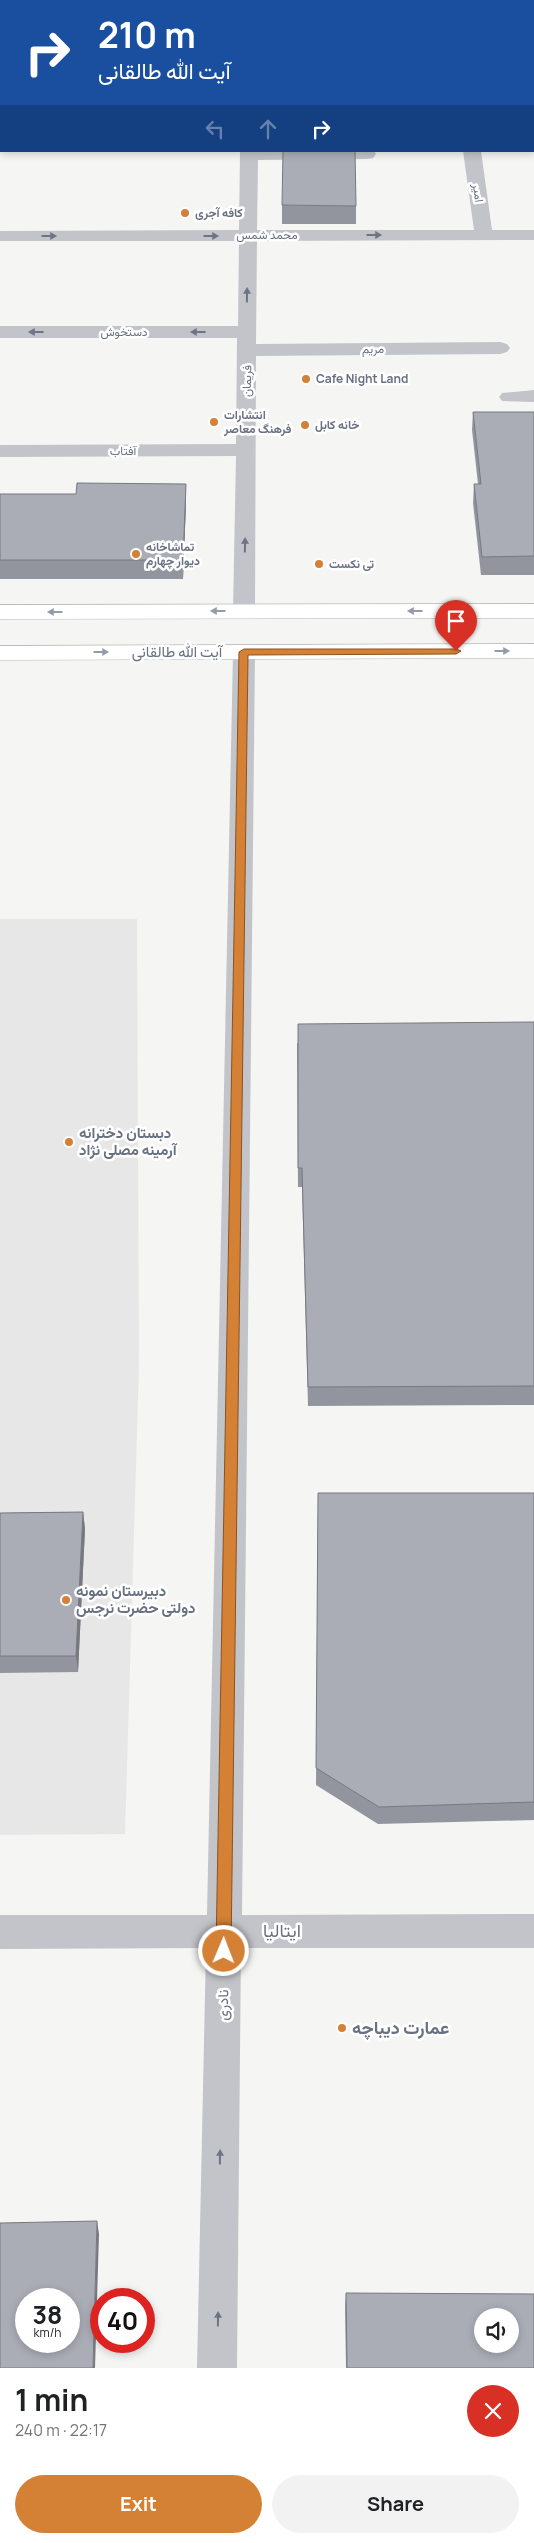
<!DOCTYPE html>
<meta charset="utf-8">
<style>
body{margin:0;font-family:Manrope,Vazirmatn,sans-serif;background:#f2f2f2;color:#202124;height:100vh;display:flex;flex-direction:column;font-size:19px;white-space:nowrap}
*{box-sizing:border-box;margin:0}
p{font-size:16px;color:#757577}
.icon{flex:none;width:28px;height:28px;fill:none;stroke:currentColor;stroke-width:2;stroke-linecap:round;stroke-linejoin:round}
.map{position:relative;height:2368px;overflow:hidden}
.drawer{display:flex;flex-direction:column;background:#fff;flex:1}
.drawer>*{flex:none}
.hud{position:absolute;left:0px;top:0px;width:535px;height:152px;box-shadow:0 2px 8px #0003;background:#1a4fa0;color:#fff;overflow:hidden}
.fabs{position:absolute;left:474px;top:2308px;display:grid;gap:10px}
.fabs a{display:grid;place-items:center;width:45px;height:45px;border-radius:50%;background:#fff;box-shadow:0 2px 8px #0003;font-size:25px}
.speed{position:absolute;left:15px;top:2288px;display:flex;gap:10px;font-size:25px;font-weight:700;text-align:center}
.speed>*{display:grid;place-content:center;width:65px;height:65px;border-radius:50%;background:#fff;box-shadow:0 2px 8px #0003;line-height:1}
.speed small{font-size:12px;font-weight:400}
.speed .limit{border:8px solid #d22;background:#fff;color:#111}
.pin{position:absolute;display:grid;place-items:center;width:42px;height:42px;color:#fff;margin:-51px -21px;border-radius:50% 50% 50% 0;rotate:-45deg;box-shadow:0 0 5px #0007}
.pin .icon{rotate:45deg}
.me{position:absolute;width:55px;margin:-28px;rotate:1deg;stroke-linejoin:round;filter:drop-shadow(0 0 4px #0008)}
.turn{display:flex;align-items:center;gap:18px;height:105px;padding:0 15px;font-size:22px}
.turn .icon{width:65px;height:65px;stroke-width:2.5}
.turn b{display:block;font-size:35px;line-height:42px}
.lanes{display:flex;align-items:center;height:48px;padding:0 15px;background:#0003;justify-content:center;gap:25px;direction:ltr}
.lanes .off{opacity:.35}
.round{display:grid;place-items:center;flex:none;width:52px;height:52px;border-radius:26px;background:#f2f2f2}
.head{display:flex;align-items:center;justify-content:space-between;height:85px;padding:0 15px}
h1{font-size:30px;font-weight:700;line-height:38px}
.button{display:flex;gap:10px;margin-top:auto;padding:10px 15px}
.button a{flex:1;height:58px;border-radius:30px;background:#d48035;color:#fff;font-size:20px;font-weight:700;line-height:58px;text-align:center}
.button a+a{background:#f2f2f2;color:#202124}
.map>svg:first-child{display:block}
.built{fill:#e6e7e6}
.lines{fill:none;stroke-linecap:round;stroke-linejoin:round}
.major-casing{stroke:#b4b6bb;stroke-width:1}
.minor{fill:#c2c4c9;fill-rule:evenodd}
.major{fill:#fff;fill-rule:evenodd}
.wall{fill:#92959d}
.shaded-wall{fill:#77797f}
.building{fill:#aaadb6;stroke:#77797f;fill-rule:evenodd}
.oneway{fill:#6c7486}
.oneway2{fill:#959ba8}
.route{fill:#d48035;stroke:#8a5322}
.poi-dot{fill:#d48035;stroke:#fff;stroke-width:2}
.labels{text-anchor:middle;stroke-width:5;stroke-linejoin:round;paint-order:stroke}
.far-street-label{font-size:12px;fill:#687082;stroke:#fff}
.far-poi-label{font-size:12px;font-weight:bold;fill:#687082;stroke:#fff;text-anchor:start}
.street-label{font-size:15px;fill:#687082;stroke:#fff}
.poi-label{font-size:15px;font-weight:bold;fill:#687082;stroke:#fff;text-anchor:start}
.near-street-label{font-size:18px;fill:#687082;stroke:#fff}
.near-poi-label{font-size:18px;font-weight:bold;fill:#687082;stroke:#fff;text-anchor:start}
</style>
<div class="map">
<svg width="534" height="2368" viewBox="0 0 534 2368">
<rect width="100%" height="100%" fill="#f5f6f3"/>
<polygon class="built" points="0,919 137,919 139,1365 125,1834 0,1835"/>
<g class="lines">
<defs>
<g id="major">
<polygon points="534,604 534,618 0,619 0,605"/>
<polygon points="534,644 534,658 0,660 0,646"/>
</g>
</defs>
<use href="#major" class="major-casing"/>
<g class="minor">
<rect x="242" y="0" width="16" height="1"/>
<rect x="0" y="116" width="1" height="10"/>
<polygon points="240,151 374,151 376,154 373,158 367,159 258,160 257,230 474,230 463,151 481,151 492,230 534,230 534,240 257,241 256,344 500,342 507,344 510,348 507,352 500,354 256,356 255,611 252,616 244,618 236,616 233,611 236,456 0,457 0,445 236,444 237,338 0,338 0,326 238,326 239,241 0,241 0,231 239,230"/>
<polygon points="534,390 534,402 502,401 499,397 502,393"/>
<polygon points="244,645 252,647 255,652 242,1915 534,1914 534,1948 241,1948 237,2368 197,2368 206,1948 0,1949 0,1915 207,1915 233,652 236,647"/>
</g>
<use href="#major" class="major"/>
</g>
<g class="wall">
<polygon points="282,205 356,206 356,224 282,224"/>
<polygon points="473,412 534,412 534,575 481,575 473,503 474,484 478,484 472,430"/>
<polygon points="186,484 186,503 183,579 0,579 0,494 76,494"/>
<polygon points="534,1022 534,1405 308,1406 302,1187 298,1187 297,1043"/>
<polygon points="534,1493 534,1820 378,1824 316,1785 318,1512"/>
<polygon points="83,1512 85,1529 78,1672 0,1673 0,1513"/>
<polygon points="346,2293 534,2368 346,2368 345,2306"/>
</g>
<g class="shaded-wall">
<polygon points="186,484 186,503 183,579 183,560"/>
<polygon points="83,1512 85,1529 78,1672 76,1656"/>
<polygon points="97,2221 99,2234 95,2368 93,2368"/>
</g>
<g class="building">
<polygon points="101,0 150,0 150,1 100,1"/>
<polygon points="286,0 440,0 441,1 286,1"/>
<polygon points="283,151 355,151 356,206 282,205"/>
<polygon points="473,412 534,412 534,556 482,557 474,484 481,484"/>
<polygon points="77,483 186,484 183,560 0,560 0,494 76,494"/>
<polygon points="534,1022 534,1386 308,1387 302,1168 298,1168 298,1024"/>
<polygon points="318,1493 534,1493 534,1802 379,1807 316,1768"/>
<polygon points="83,1512 76,1656 0,1656 0,1513"/>
<path d="M97,2221L93,2368H0V2223ZM26,2299H69V2341H26Z"/>
<path d="M346,2293L534,2294V2368H347ZM482,2316H510V2344H482Z"/>
</g>
<defs><path id="oneway-solid" d="M-6-.8H1V-3.2L6.5 0L1 3.2V.8H-6Z" transform="scale(1.25)"/></defs>
<g class="oneway">
<use href="#oneway-solid" transform="translate(374 235)"/>
<use href="#oneway-solid" transform="translate(49 236)"/>
<use href="#oneway-solid" transform="translate(211 236)"/>
<use href="#oneway-solid" transform="translate(247 295) rotate(-89)"/>
<use href="#oneway-solid" transform="translate(36 332) rotate(-180)"/>
<use href="#oneway-solid" transform="translate(198 332) rotate(-180)"/>
<use href="#oneway-solid" transform="translate(245 545) rotate(-89)"/>
<use href="#oneway-solid" transform="translate(220 2157) rotate(-89)"/>
<use href="#oneway-solid" transform="translate(218 2319) rotate(-89)"/>
</g>
<g class="oneway2">
<use href="#oneway-solid" transform="translate(218 611) rotate(180)"/>
<use href="#oneway-solid" transform="translate(415 611) rotate(180)"/>
<use href="#oneway-solid" transform="translate(55 612) rotate(180)"/>
<use href="#oneway-solid" transform="translate(502 651)"/>
<use href="#oneway-solid" transform="translate(101 652)"/>
</g>
<polygon class="route" points="244,649 456,649 461,651 456,654 248,655 231,1951 229,1956 224,1958 218,1956 216,1951 239,652"/>
<g class="poi-dot">
<circle cx="185" cy="213" r="5"/>
<circle cx="306" cy="379" r="5"/>
<circle cx="214" cy="422" r="5"/>
<circle cx="305" cy="425" r="5"/>
<circle cx="136" cy="554" r="5"/>
<circle cx="319" cy="564" r="5"/>
<circle cx="69" cy="1142" r="5"/>
<circle cx="66" cy="1600" r="5"/>
<circle cx="342" cy="2028" r="5"/>
</g>
<g class="labels">
<g class="far-street-label">
<text transform="translate(478 193) rotate(82)" y="4">امیر</text>
<text x="267" y="239">محمد شمس</text>
<text x="124" y="336">دستخوش</text>
<text transform="translate(373 349) rotate(-1)" y="4">مریم</text>
<text transform="translate(247 381) rotate(-89)" y="4">فریمان</text>
<text x="123" y="455">آفتاب</text>
</g>
<g class="far-poi-label">
<text x="195" y="217">کافه آجری</text>
<text x="316" y="383">Cafe Night Land</text>
<text x="224" y="419">انتشارات<tspan x="224" dy="14">فرهنگ معاصر</tspan></text>
<text x="315" y="429">خانه کابل</text>
<text x="146" y="551">تماشاخانه<tspan x="146" dy="14">دیوار چهارم</tspan></text>
<text x="329" y="568">تی نکست</text>
</g>
<g class="street-label">
<text x="177" y="657">آیت الله طالقانی</text>
<text transform="translate(223 2005) rotate(-89)" y="5">نادری</text>
</g>
<g class="poi-label">
<text x="79" y="1138">دبستان دخترانه<tspan x="79" dy="17">آرمینه مصلی نژاد</tspan></text>
<text x="76" y="1596">دبیرستان نمونه<tspan x="76" dy="17">دولتی حضرت نرجس</tspan></text>
</g>
<g class="near-street-label">
<text x="282" y="1937">ایتالیا</text>
</g>
<g class="near-poi-label">
<text x="352" y="2034">عمارت دیباچه</text>
</g>
</g>
</svg>
<div class="fabs">
<a><svg class="icon" aria-label="sound" viewBox="0 0 24 24"><path d="M4 9h4l5-4v14l-5-4H4zM17 9q2 3 0 6"/></svg></a>
</div>
<div class="speed"><div>38<small>km/h</small></div><div class="limit">40</div></div>
<div class="pin" style="left:456px;top:651px;background:#d93025"><svg class="icon" aria-label="arrive" viewBox="0 0 24 24"><path d="M6 21V4h12l-3 4 3 4H6"/></svg></div>
<svg class="me" style="left:224px;top:1951px" viewBox="-20 -20 40 40"><circle r="17" fill="#d48035" stroke="#fff" stroke-width="3"/><path d="M0-11L8 9 0 5-8 9z" fill="#fff"/></svg>
<div class="hud">
<div class="turn"><svg class="icon" aria-label="right" viewBox="0 0 24 24"><path d="M7 20v-9h11M14 6l5 5-5 5"/></svg><div><b>210 m</b>آیت الله طالقانی</div></div>
<div class="lanes"><svg class="icon off" aria-label="left" viewBox="0 0 24 24"><path d="M17 20v-9H6M10 6l-5 5 5 5"/></svg><svg class="icon off" aria-label="ahead" viewBox="0 0 24 24"><path d="M12 20V5M6 11l6-6 6 6"/></svg><svg class="icon" aria-label="right" viewBox="0 0 24 24"><path d="M7 20v-9h11M14 6l5 5-5 5"/></svg></div>
</div>
</div>
<section class="drawer">
<div class="head"><div><h1>1 min</h1><p>240 m · 22:17</p></div><a class="round" style="background:#d93025;color:#fff"><svg class="icon" aria-label="close" viewBox="0 0 24 24"><path d="M6 6l12 12M18 6L6 18"/></svg></a></div>
<div class="button"><a>Exit</a><a>Share</a></div>
</section>
